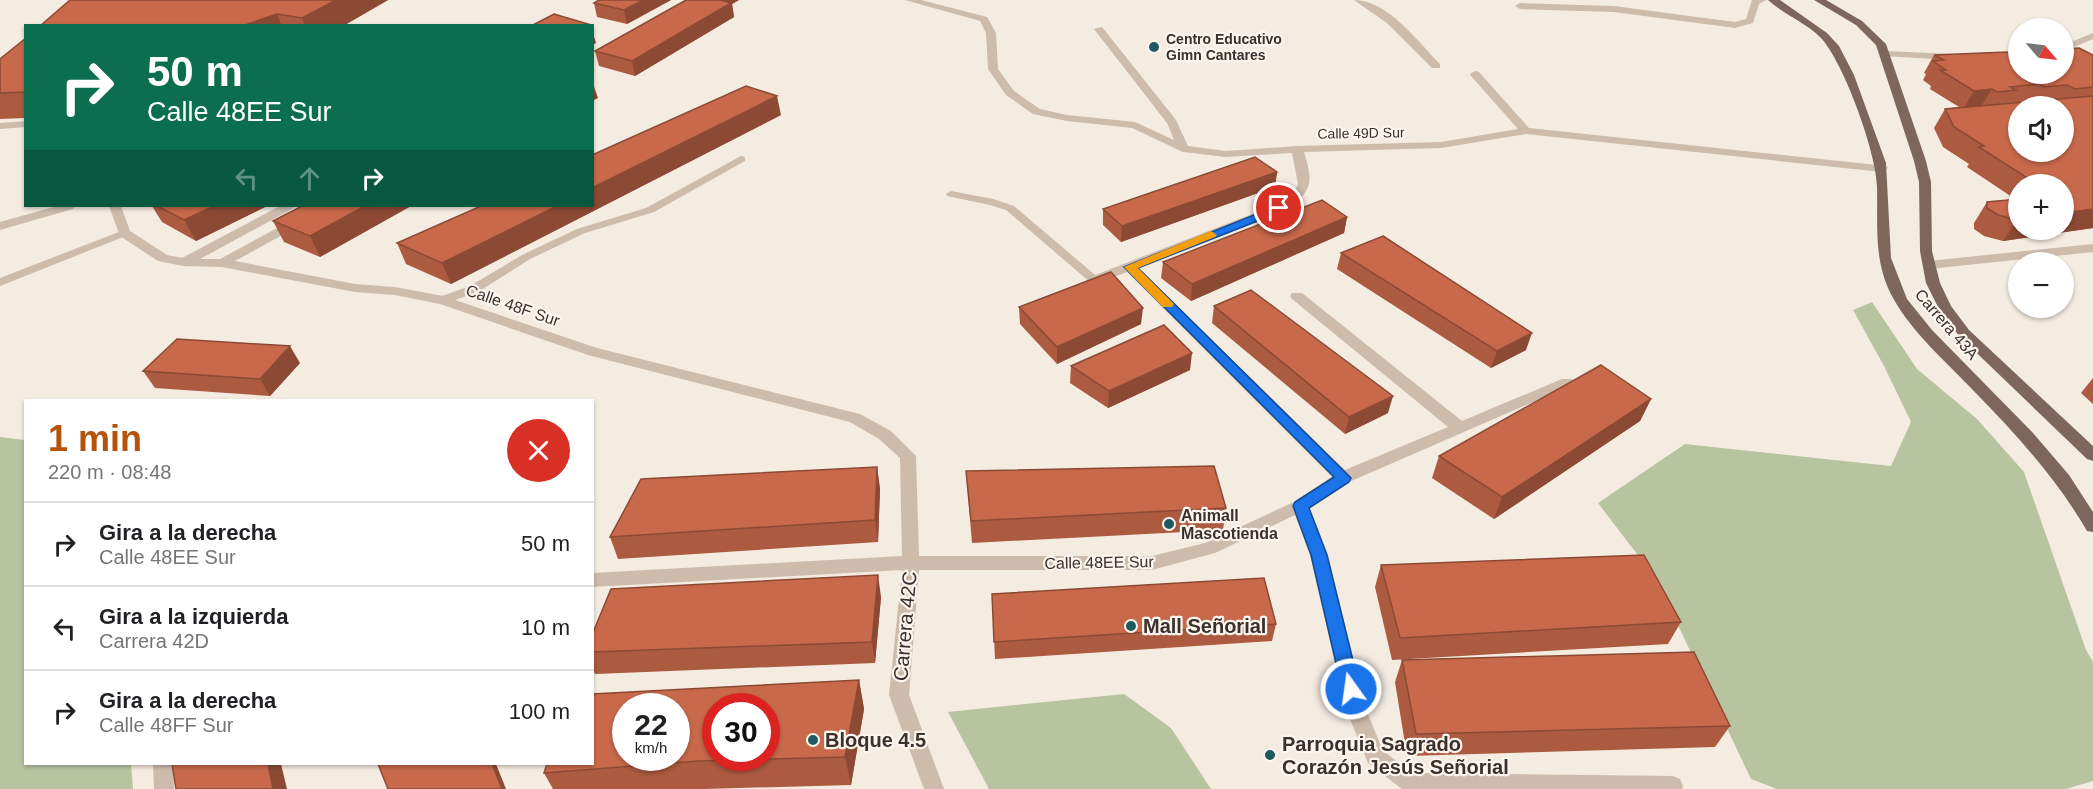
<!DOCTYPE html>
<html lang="es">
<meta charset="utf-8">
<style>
body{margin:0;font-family:Arial,sans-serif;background:#f2f2f2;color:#202124;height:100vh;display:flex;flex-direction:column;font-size:22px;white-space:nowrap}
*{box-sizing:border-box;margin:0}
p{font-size:20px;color:#757577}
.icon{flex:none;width:33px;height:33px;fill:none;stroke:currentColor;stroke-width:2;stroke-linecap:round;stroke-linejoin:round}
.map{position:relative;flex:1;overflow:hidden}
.sheet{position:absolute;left:24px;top:399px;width:570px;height:366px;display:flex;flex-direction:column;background:#fff;border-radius:0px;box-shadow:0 2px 4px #0004}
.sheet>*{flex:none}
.banner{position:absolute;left:24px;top:24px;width:570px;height:183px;border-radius:0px;box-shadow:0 2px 4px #0004;background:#0b6e4f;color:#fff;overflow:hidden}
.needle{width:39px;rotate:118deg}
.fabs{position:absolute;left:2008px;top:18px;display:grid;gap:12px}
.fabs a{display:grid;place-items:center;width:66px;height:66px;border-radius:50%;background:#fff;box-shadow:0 2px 4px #0004;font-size:30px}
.speed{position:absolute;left:612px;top:693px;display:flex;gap:12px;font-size:30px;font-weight:700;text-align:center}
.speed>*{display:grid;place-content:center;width:78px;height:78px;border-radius:50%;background:#fff;box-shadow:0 2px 4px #0004;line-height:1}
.speed small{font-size:15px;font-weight:400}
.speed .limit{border:9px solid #d22;background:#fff;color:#111}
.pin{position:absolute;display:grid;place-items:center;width:51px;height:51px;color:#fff;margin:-26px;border:3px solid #fff;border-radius:50%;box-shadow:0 2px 6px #0007}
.me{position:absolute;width:66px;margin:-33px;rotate:346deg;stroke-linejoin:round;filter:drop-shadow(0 0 4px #0008)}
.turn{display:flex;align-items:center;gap:21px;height:126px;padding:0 24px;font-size:27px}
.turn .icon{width:78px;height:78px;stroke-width:2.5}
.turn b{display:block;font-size:42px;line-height:51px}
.lanes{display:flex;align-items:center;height:57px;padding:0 24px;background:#0003;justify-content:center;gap:30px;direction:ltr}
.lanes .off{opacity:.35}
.round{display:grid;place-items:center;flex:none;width:63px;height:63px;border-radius:32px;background:#f2f2f2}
.headline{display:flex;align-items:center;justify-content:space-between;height:102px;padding:0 24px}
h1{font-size:36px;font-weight:700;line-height:45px;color:#b45309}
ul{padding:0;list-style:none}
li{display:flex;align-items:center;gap:18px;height:84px;padding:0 24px;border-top:2px solid #e0e0e0}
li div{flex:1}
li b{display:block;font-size:22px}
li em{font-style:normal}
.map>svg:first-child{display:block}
.green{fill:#b8c4a0}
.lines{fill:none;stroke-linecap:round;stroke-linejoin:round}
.lane{fill:#cdbbac;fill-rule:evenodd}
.street{fill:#cdbbac;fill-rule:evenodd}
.primary{fill:#7d675c;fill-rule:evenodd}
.wall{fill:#ac5a40;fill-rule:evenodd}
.shaded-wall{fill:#8c4a34}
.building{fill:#c8694b;stroke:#8c4a34;stroke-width:1.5;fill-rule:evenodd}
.route{fill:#1a73e8;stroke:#114b97;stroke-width:1.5}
.slow{fill:#f59e0b}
.poi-dot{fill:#1f5a5e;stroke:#fbf5ee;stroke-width:2}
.labels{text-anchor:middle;stroke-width:4.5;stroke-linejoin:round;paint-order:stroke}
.far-poi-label{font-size:14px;font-weight:bold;fill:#3b302b;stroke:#fbf5ee;text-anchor:start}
.far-street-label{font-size:14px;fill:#3b302b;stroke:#fbf5ee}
.street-label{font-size:16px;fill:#3b302b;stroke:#fbf5ee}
.poi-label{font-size:16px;font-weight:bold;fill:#3b302b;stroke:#fbf5ee;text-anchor:start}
.near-street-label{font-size:20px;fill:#3b302b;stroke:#fbf5ee}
.near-poi-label{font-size:20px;font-weight:bold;fill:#3b302b;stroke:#fbf5ee;text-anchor:start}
</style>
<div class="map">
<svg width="2093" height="789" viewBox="0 0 2093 789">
<rect width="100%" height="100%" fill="#f4ebe1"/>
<g class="green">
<polygon points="1872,302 1917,369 1977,419 2024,472 2086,650 2093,662 2093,781 2066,789 1777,789 1751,779 1656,579 1598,503 1685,444 1891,466 1911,422 1884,366 1853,310"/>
<polygon points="0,437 25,440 26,764 131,764 133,789 0,789"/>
<polygon points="1124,694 1171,728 1211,789 989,789 948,712"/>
</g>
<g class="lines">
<g class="lane">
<polygon points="2093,33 2093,39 2064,51 2064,45"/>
<polygon points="1885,51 1952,54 1957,57 1952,60 1882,56 1882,52"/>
<polygon points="741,156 745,157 745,161 654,212 585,233 530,259 478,292 443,304 437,300 439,297 470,286 522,255 577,229 646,208"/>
<polygon points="951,191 993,199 1014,206 1101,280 1095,284 1091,283 1006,210 990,205 947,196 946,194"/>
<polygon points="124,230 130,233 128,235 0,286 0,278"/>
</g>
<g class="street">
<path d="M905,0H921L987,17L996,33L998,69L1014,91L1040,109L1067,115L1135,122L1174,140L1167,123L1094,29L1102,27L1176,120L1188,146L1226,151L1297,146L1441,142L1518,129L1471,76L1470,74L1475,71L1479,72L1529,128L1886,166L1888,168L1882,172L1526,134L1441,148L1304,152C1314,184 1312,193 1283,211L1138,268L1345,470L1448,427L1292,299L1290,296L1292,293H1302L1462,421L1562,379H1572L1574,382L1572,385L1349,482L1309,508L1328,555L1365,707L1383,751L1413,773L1673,776L1680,779L1683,786L1682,789H1402L1368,763L1345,707L1310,555L1295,515L1215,553L1152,570H919L909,695L944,789H924L889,695L902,570L592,587V573L902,556L900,458L879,439L850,422L588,355L440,304L395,295L355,292L222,267L183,266L158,261L120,236L109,206H121L130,231L167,255L182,258L280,206H294L292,209L200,259H220L318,206H332L330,209L235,261L355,284L395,287L443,296L597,348L860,414L891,431L916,456L919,556H1152L1205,543L1294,502L1332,477L1127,272L1095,284L1088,280L1090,277L1275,205C1284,200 1294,195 1298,184L1292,153L1226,157L1183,152L1132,128L1067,121L1033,114L1006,95L988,69L986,33L980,21Z"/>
<path d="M1354,0C1388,0 1417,41 1440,64V68H1432L1387,23Z"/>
<polygon points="1752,0 1766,0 1759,4 1753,23 1735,28 1614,12 1520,9 1515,6 1520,3 1614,6 1735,22 1746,19"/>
<polygon points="26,121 26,127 0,129 0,123"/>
<polygon points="57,206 75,206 73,209 0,230 0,222"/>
<polygon points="2093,244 2093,252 1929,269 1922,265 1929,261"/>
<polygon points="153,764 173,764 174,789 154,789"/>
</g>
<g class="primary">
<path d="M1768,0H1780L1827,33L1839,46L1854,75L1886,163L1891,258L1907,299L1932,330L2033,433L2069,475L2093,512V532L2087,531C2055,476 2014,432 1970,387C1943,359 1912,332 1893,298C1873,262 1878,226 1877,187C1877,154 1843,60 1820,37C1805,22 1783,14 1768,0Z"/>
<polygon points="1814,0 1826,0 1862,21 1886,44 1926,161 1931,182 1932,251 1940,283 1951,306 1969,330 2093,446 2093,461 2087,459 1959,336 1938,307 1926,283 1920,251 1919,182 1914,161 1876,45 1856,25"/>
</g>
</g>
<g class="wall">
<polygon points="388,0 343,26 40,26"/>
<polygon points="599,0 671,0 627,24 597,17 594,3"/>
<polygon points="686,0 739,0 732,4 734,17 635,76 599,66 595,51"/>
<polygon points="26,38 26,118 0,119 0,59"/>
<path d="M2011,54L2093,55V228L2003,241L1984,236L1974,229V223L1987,202L2015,199L1967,167L1969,164L1943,147L1934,128L1945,109L1959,107L1930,89L1931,86L1923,80L1926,74L1924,73L1934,55ZM2019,184H2064V230H2019Z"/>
<polygon points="781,115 451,284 406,264 397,243"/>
<polygon points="1277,172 1275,187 1121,242 1103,225 1103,209"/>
<polygon points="152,206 267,206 196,241 162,222"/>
<polygon points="302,206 411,206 320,257 284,242 273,221"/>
<polygon points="1347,217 1344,233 1191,301 1161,278 1163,262"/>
<polygon points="1341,253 1526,350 1491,368 1337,269"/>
<polygon points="1214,306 1388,413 1345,434 1212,323"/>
<polygon points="1019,307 1141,324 1057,364 1020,324"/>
<polygon points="300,363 270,396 155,388 143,371"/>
<polygon points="1071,366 1190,370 1108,408 1070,383"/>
<polygon points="2093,378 2093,404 2081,393"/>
<polygon points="1651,399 1640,421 1494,519 1432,478 1439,456"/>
<polygon points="877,467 880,489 878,542 618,559 610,537"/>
<polygon points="966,471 1226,508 1223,530 972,543"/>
<polygon points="1381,565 1681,622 1668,644 1392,660 1375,587"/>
<polygon points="992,594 1276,624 1272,641 995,659"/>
<polygon points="881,597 875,663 595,674 592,668 592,635"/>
<polygon points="1402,660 1730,726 1715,747 1407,756 1395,682"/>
<polygon points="859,680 864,709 851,785 704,789 553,789 544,773"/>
</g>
<g class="shaded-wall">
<polygon points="336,0 388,0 343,26 305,26 302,18"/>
<polygon points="643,0 671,0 627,24 624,10"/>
<polygon points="715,0 739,0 732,4 734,17 635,76 632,61"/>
<polygon points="277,14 282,26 242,26"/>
<polygon points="592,30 596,43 592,45"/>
<polygon points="592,81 598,98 592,101"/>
<polygon points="1992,89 1980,108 1963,110 1974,91"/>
<polygon points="777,96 781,115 451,284 442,263 557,206 592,206 592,188"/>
<polygon points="1277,172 1275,187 1121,242 1122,226"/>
<polygon points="214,206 267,206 196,241 184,220"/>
<polygon points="365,206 411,206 320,257 310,236"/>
<polygon points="2093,209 2093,228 2003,241 2017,220 2019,220 2019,230 2064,230 2064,213"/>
<polygon points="1347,217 1344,233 1191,301 1192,284"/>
<polygon points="1143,308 1141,324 1057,364 1057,347"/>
<polygon points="1532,333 1526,350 1491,368 1497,351"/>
<polygon points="290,346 300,363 270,396 260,379"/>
<polygon points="1192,353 1190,370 1108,408 1109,391"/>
<polygon points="1393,396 1388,413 1345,434 1349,417"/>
<polygon points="1651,399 1640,421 1494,519 1502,497"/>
<polygon points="877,467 880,489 878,542 875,520"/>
<polygon points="878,575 881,597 875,663 872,642"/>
<polygon points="859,680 864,709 851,785 845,757"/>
<polygon points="268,764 281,764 287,789 273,789"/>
<polygon points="492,764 496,764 506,789 502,789"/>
</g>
<g class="building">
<polygon points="70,0 336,0 302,18 277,14 242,26 40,26"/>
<polygon points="599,0 643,0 624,10 594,3"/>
<polygon points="686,0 720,0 731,3 632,61 595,51"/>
<polygon points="554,14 591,25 589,26 531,26"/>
<polygon points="26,38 26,92 0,93 0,59"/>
<polygon points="2079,48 2093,55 2093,87 2075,89 2067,85 2045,87 2039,84 2010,87 2016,90 1997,92 1992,89 1974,91 1940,70 1946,70 1933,61 1944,60 1934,55 2007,52 2011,54 2019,53 2019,74 2064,74 2064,49"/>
<polygon points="746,86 777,96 592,188 592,155"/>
<path d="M2093,96V209L2064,213V198H2065L2064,197V184H2037L1979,147L1984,146L1954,127L1945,109ZM2019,106H2064V152H2019Z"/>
<polygon points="1255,157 1277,172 1122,226 1103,209"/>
<polygon points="2019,199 2019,220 2017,220 1998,215 1987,208 1987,202"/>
<polygon points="1322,200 1347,217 1192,284 1163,262"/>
<polygon points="157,206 214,206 184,220"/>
<polygon points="302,206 365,206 310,236 273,221"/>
<polygon points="481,206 557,206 442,263 397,243"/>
<polygon points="1383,236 1532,333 1497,351 1341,253"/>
<polygon points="1111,272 1143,308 1057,347 1019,307"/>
<polygon points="1251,290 1393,396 1349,417 1214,306"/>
<polygon points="1164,325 1192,353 1109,391 1071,366"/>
<polygon points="177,339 290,346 260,379 143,371"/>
<polygon points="1601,365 1651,399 1502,497 1439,456"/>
<polygon points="1214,466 1226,508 971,521 966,471"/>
<polygon points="877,467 875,520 610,537 641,479"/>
<polygon points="1644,555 1681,622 1400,638 1381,565"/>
<polygon points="878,575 872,642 592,652 592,635 611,589"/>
<polygon points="1264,578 1276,624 994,642 992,594"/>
<polygon points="1694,652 1730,726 1416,734 1402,660"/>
<path d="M859,680L845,757L698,761L544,773L547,764H592V694ZM626,706H676V758H626ZM716,706H766V758H716Z"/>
<polygon points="172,764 268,764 273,789 176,789"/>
<polygon points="378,764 492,764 502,789 388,789"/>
</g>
<polygon class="route" points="1279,205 1283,206 1283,211 1138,268 1351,478 1349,482 1309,508 1327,555 1360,689 1357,694 1351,697 1345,694 1342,689 1311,555 1293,506 1295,502 1334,477 1124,267"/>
<polygon class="slow" points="1211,231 1217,235 1215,237 1138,268 1174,304 1172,307 1163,307 1124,267"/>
<g class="poi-dot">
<circle cx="1154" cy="47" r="6"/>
<circle cx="1169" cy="524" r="6"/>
<circle cx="1131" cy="626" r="6"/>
<circle cx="813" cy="740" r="6"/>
<circle cx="1270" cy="755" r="6"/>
</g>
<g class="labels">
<g class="far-poi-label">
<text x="1166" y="44">Centro Educativo<tspan x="1166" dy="16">Gimn Cantares</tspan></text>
</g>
<g class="far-street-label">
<text transform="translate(1361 133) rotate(-1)" y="5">Calle 49D Sur</text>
</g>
<g class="street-label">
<text transform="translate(513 305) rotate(19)" y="6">Calle 48F Sur</text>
<text transform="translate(1947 324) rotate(49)" y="6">Carrera 43A</text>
<text transform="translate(1099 562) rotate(-1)" y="6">Calle 48EE Sur</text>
</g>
<g class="poi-label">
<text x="1181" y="521">Animall<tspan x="1181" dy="18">Mascotienda</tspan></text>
</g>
<g class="near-street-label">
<text transform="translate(905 626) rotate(-85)" y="7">Carrera 42C</text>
</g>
<g class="near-poi-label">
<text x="1143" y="633">Mall Señorial</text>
<text x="825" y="747">Bloque 4.5</text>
<text x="1282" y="751">Parroquia Sagrado<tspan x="1282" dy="23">Corazón Jesús Señorial</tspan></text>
</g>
</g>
</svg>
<div class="fabs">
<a><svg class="needle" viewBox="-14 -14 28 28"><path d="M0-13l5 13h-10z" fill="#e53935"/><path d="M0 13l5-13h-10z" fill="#757577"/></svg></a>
<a><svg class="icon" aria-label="sound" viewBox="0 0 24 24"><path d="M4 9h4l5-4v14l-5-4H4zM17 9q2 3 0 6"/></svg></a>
<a>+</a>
<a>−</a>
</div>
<div class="speed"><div>22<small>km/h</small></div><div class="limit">30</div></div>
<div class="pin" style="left:1279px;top:208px;background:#d93025"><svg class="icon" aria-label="arrive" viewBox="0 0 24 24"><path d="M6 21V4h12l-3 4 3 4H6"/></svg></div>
<svg class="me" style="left:1351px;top:689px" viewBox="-20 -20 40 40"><circle r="17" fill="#1a73e8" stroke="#fff" stroke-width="3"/><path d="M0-11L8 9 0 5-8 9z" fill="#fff"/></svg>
<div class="banner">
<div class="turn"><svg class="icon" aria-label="right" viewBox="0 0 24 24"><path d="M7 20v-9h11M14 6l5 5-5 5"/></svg><div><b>50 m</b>Calle 48EE Sur</div></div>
<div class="lanes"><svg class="icon off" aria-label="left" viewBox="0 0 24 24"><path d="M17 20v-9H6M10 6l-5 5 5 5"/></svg><svg class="icon off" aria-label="ahead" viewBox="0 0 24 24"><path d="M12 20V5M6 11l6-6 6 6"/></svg><svg class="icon" aria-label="right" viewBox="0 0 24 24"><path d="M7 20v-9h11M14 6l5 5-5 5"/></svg></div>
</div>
<section class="sheet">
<div class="headline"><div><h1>1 min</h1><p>220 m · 08:48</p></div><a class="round" style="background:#d93025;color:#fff"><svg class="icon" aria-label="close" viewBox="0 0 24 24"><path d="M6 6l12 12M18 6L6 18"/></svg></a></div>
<ul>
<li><svg class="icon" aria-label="right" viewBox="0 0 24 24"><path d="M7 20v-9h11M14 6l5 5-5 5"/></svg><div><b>Gira a la derecha</b><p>Calle 48EE Sur</p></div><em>50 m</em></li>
<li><svg class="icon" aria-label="left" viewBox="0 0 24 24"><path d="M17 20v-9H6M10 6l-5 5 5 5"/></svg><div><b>Gira a la izquierda</b><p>Carrera 42D</p></div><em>10 m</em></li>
<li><svg class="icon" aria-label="right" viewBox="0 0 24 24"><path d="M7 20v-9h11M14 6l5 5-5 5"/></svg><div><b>Gira a la derecha</b><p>Calle 48FF Sur</p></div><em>100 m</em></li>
</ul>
</section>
</div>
